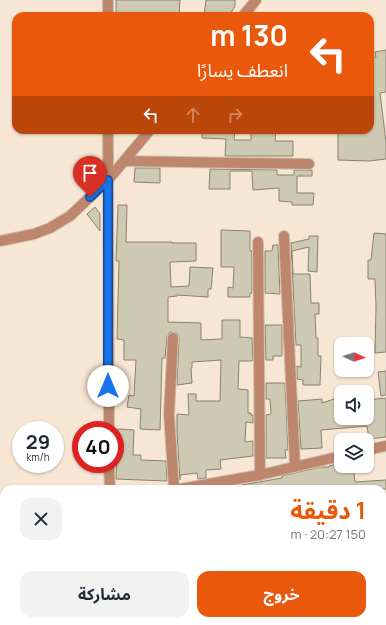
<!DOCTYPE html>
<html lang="ar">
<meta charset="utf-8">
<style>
body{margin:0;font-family:Manrope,"Noto Sans Arabic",sans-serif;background:#f2f2f3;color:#1f2937;direction:rtl;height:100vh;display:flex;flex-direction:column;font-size:15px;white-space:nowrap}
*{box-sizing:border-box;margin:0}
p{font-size:13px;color:#747a83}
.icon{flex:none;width:22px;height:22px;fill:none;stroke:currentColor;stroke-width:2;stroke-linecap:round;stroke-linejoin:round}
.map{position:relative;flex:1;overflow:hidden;direction:ltr}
.drawer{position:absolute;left:0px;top:485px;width:386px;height:140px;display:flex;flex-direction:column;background:#fff;border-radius:12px 12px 0 0;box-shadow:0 1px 3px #0004;direction:rtl}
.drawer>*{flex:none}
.banner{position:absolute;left:12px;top:12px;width:362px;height:122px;border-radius:12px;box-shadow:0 1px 3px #0004;direction:rtl;background:#ea580c;color:#fff;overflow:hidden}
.needle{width:26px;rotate:93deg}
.tools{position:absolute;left:334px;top:337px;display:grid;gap:8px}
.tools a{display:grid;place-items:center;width:40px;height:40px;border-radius:8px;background:#fff;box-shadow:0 1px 3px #0004;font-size:20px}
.speed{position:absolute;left:12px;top:421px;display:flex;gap:8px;font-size:20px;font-weight:700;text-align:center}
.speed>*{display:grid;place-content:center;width:52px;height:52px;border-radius:50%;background:#fff;box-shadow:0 1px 3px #0004;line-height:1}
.speed small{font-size:10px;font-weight:400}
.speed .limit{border:6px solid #d22;background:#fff;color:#111}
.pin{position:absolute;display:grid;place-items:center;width:34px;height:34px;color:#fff;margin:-41px -17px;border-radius:50% 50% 50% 0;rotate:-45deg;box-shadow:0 0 4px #0007}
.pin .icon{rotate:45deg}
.me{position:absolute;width:44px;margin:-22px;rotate:0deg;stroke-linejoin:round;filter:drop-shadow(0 0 3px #0008)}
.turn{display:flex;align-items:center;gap:14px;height:84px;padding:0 20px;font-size:18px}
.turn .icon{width:52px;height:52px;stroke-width:2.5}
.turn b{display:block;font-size:28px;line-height:34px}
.lanes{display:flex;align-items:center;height:38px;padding:0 20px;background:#0003;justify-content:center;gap:20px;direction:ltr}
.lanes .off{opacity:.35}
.round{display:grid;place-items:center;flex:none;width:42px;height:42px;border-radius:12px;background:#f2f2f3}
.summary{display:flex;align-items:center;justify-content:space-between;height:68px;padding:0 20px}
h1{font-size:24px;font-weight:700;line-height:30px;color:#ea580c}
.button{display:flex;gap:8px;margin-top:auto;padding:8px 20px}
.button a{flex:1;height:46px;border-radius:12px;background:#ea580c;color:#fff;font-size:16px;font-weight:700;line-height:46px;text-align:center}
.button a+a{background:#f2f2f3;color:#1f2937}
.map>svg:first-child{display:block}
.building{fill:#cec9b2;stroke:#88826d}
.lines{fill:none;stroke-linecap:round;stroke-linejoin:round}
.minor-casing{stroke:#d1c2b1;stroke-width:12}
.minor{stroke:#be876d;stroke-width:10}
.route-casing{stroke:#114b97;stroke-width:10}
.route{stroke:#1a73e8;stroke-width:7}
</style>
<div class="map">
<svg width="386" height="625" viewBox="0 0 386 625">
<rect width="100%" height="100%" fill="#f7e6d3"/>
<g class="building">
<polygon points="116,0 180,0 179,16 116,16"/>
<polygon points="206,0 235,0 235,6 229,16 204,16"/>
<polygon points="386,50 386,92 380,93 386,142 386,159 369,161 338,160 338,130 370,130 370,58 376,57 375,52"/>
<polygon points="202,130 235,130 234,140 251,140 251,130 276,130 275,141 293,141 293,156 225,156 226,139 202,138"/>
<polygon points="135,168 160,168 160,183 134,182"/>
<polygon points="210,169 277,170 277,175 294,175 294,170 312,170 312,176 297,176 297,193 314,193 313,205 292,205 292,202 279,201 279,188 253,190 252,171 230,171 230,189 209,189"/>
<polygon points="118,205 127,205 126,242 172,242 172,243 196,243 196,261 170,262 171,287 189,286 190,267 213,268 211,289 208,289 208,297 177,295 177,296 168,297 168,322 201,323 201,340 222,339 222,320 240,320 240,337 252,338 253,360 251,361 239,361 238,389 248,390 248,413 251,413 251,415 253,415 253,423 246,422 245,442 253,441 253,456 220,460 221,469 206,470 206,478 198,479 197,473 180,475 180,480 177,432 177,414 189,415 188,394 196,394 196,401 220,401 221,360 192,362 192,368 191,368 192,383 177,385 179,338 177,333 170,332 167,337 165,358 162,358 160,430 140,429 141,409 127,407 129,395 134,396 136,360 124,360 124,340 117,339 119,261 116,261"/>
<polygon points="95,207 100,214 100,231 87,214"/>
<polygon points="221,230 250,231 250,251 252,251 252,293 250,293 250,297 228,297 228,287 233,288 234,267 221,267"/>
<polygon points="374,233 386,234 386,352 375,353 376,306 375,279 368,279 368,260 371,260"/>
<polygon points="309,236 318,236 317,272 308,271 309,247 292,251 293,274 310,274 311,303 319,303 319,314 315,314 316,338 318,338 318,356 321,356 320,385 303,385 303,380 297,379 297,366 301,367 301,345 296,345 291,243 309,239"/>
<polygon points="273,245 278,245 280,294 265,293 265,251 272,251"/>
<polygon points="265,325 282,325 282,356 273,356 273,360 266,360"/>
<polygon points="386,371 386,395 381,396 378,372"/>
<polygon points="266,383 285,383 288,450 285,450 286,458 266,458 266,415 271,414 270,399 266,399"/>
<polygon points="386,398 386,437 369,439 367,426 321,430 322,448 301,449 298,401 322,399 322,403 334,399 336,404 341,404 341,418 367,418 367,400"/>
<polygon points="118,429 134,430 133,455 141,455 141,460 166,461 167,481 116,479"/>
<polygon points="341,463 341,466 353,466 355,482 386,480 386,489 225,489 225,488 282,478 282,476 320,467 329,467 329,466"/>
</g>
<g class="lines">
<defs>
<g id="minor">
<polyline points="108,0 108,16"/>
<polyline points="243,16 256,0"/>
<polyline points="108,130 109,430"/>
<polyline points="125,161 309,164"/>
<polyline points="284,236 295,466"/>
<polyline points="0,241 34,234 50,228 70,216 108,180 150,130"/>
<polyline points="258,242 260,475"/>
<polyline points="173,338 169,414 174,489"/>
<polyline points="367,450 386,446"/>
<polyline points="109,464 110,489"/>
<polyline points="180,489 260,475 341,456"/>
<polyline points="107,625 107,621"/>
</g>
</defs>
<use href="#minor" class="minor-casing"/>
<use href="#minor" class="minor"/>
</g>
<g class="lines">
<defs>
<polyline id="route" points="90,197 108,180 108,386"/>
</defs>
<use href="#route" class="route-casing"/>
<use href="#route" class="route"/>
</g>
</svg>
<div class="tools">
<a><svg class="needle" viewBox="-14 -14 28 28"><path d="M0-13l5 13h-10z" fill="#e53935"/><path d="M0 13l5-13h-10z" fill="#747a83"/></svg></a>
<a><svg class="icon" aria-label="sound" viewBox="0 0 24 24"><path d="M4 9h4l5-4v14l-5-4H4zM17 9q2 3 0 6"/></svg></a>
<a><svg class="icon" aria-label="layers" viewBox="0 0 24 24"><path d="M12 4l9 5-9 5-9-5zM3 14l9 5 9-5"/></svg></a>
</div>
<div class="speed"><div>29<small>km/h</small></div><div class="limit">40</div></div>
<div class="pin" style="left:90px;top:197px;background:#d93025"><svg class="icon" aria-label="arrive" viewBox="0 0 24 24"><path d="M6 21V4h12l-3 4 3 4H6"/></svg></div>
<svg class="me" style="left:108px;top:386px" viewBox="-20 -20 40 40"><circle r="19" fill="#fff"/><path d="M0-13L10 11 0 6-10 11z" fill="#1a73e8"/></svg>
<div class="banner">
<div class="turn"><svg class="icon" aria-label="left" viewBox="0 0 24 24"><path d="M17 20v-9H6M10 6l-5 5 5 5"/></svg><div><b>130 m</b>انعطف يسارًا</div></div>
<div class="lanes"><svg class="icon" aria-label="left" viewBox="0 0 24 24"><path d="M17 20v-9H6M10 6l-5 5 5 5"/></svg><svg class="icon off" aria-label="ahead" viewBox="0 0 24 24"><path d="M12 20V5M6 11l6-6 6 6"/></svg><svg class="icon off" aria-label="right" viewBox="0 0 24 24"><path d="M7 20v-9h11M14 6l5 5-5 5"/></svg></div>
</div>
<section class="drawer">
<div class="summary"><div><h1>1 دقيقة</h1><p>150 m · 20:27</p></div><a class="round"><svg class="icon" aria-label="close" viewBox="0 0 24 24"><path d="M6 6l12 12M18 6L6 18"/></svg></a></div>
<div class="button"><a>خروج</a><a>مشاركة</a></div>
</section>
</div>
